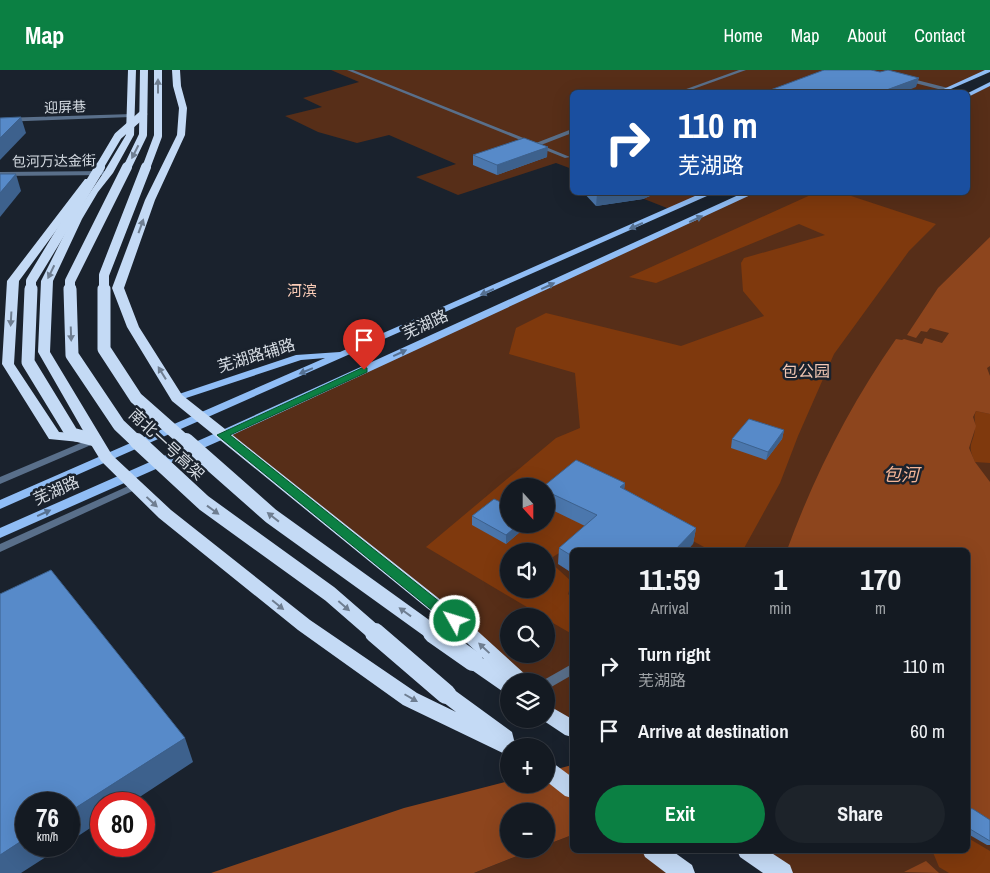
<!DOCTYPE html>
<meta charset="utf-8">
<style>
body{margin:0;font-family:"Archivo Narrow","Noto Sans SC",sans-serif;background:#1d232a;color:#f1f3f6;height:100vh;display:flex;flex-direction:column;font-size:19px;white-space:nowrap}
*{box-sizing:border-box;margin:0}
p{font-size:16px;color:#9da1a5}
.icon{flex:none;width:28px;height:28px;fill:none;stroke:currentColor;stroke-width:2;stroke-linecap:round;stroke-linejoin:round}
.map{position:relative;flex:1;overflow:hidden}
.sheet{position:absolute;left:570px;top:478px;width:400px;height:305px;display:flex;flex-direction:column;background:#141a22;border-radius:8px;box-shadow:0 5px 20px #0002,0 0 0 1px #333840}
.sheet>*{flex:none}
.hud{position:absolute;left:570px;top:20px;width:400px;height:105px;border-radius:8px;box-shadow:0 5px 20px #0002,0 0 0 1px #333840;background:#1a4fa0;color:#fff;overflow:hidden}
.needle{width:32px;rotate:159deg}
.fabs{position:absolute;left:500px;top:408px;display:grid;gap:10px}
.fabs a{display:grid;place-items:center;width:55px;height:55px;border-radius:50%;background:#141a22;box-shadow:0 5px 20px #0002,0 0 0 1px #333840;font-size:25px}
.speed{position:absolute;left:15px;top:722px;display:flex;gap:10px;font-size:25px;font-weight:700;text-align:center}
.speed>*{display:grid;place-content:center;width:65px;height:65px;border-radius:50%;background:#141a22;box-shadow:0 5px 20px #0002,0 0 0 1px #333840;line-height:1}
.speed small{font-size:12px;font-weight:400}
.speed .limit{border:8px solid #d22;background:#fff;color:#111}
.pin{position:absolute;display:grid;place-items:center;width:42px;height:42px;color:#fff;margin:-51px -21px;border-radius:50% 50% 50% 0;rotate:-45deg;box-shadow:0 0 5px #0007}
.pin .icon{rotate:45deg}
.me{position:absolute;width:55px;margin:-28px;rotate:309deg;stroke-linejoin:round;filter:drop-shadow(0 0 4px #0008)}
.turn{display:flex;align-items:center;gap:18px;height:105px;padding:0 25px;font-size:22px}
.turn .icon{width:65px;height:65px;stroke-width:2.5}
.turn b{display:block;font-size:35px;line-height:42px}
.eta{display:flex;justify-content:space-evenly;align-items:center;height:85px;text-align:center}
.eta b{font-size:30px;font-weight:700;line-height:35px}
.cta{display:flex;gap:10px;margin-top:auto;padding:10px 25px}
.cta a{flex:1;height:58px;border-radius:30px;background:#0b8043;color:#fff;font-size:20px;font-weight:700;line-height:58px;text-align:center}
.cta a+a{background:#1d232a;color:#f1f3f6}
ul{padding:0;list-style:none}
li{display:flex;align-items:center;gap:15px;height:65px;padding:0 25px}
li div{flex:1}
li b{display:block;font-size:19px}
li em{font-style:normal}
header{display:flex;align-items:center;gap:30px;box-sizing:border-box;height:70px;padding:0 25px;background:#0b8043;color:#fff}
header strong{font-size:24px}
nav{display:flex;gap:28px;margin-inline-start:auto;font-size:18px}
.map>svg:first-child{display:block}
.green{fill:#572e18;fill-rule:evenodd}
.forest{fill:#7f390d;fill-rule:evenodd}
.water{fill:#8d451d}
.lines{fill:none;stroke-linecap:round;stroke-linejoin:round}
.lane{fill:#596f8a;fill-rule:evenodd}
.street{fill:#596f8a;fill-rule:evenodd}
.primary{fill:#90bdf5;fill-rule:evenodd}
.highway{fill:#c4daf5;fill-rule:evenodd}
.highway-bridge-far4{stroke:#c4daf5;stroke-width:8}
.highway-bridge-far3{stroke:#c4daf5;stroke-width:10}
.highway-bridge-far2{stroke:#c4daf5;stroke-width:13}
.highway-bridge-far1{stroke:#c4daf5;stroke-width:16}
.highway-bridge{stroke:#c4daf5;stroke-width:20}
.wall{fill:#4b77ad}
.shaded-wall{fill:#3d618d}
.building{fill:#578ac9;stroke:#3d618d}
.oneway{fill:#6f7e91}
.oneway2{fill:#557091}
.route{fill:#0b8043;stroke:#07532c}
.labels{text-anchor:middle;stroke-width:5;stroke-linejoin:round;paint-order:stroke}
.far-street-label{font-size:14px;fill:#d5dbe2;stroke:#1a222d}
.far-neighbourhood-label{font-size:15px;fill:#faccb7;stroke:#1a222d}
.street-label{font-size:16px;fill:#d5dbe2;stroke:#1a222d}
.park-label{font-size:16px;fill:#f3c8b4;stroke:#1a222d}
.water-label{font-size:18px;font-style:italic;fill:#f4b597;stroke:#1a222d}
</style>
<header>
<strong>Map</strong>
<nav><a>Home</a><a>Map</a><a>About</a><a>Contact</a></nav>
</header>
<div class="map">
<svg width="990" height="803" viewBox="0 0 990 803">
<rect width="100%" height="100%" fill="#1a222d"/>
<g class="green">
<polygon points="331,0 990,0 940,22 572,22 572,99 556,93 458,125 416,107 456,94 389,65 357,73 318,62 285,46 322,37 303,28 359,12"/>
<path d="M990,14V803H782L748,780H968V480H572V659L546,636V611H519L455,551L222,365L753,123L968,122V25ZM509,416H546V454H509ZM509,481H546V519H509ZM509,546H546V584H509Z"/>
<polygon points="629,123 712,123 672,140"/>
<polygon points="572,765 572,780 653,780 684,803 474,803 535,779 546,779 546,775"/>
</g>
<g class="forest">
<path d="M815,123H842L936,154L909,181L834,284L798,366L780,413L743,480H717L704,477L636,440L588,465L548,490L572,512L568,524L572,528V564L546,549V546H542L426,477L556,368L580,358L575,303L509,284L516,258L546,243L681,276L764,246L743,221L741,193L744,188L825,165L799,154L656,213L629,207ZM509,416H546V454H509ZM509,481H546V519H509Z"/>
<path d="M976,341L990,344V393L975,392C966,372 974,375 975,357C976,350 973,348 976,341Z"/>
<polygon points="968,768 990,781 990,803 949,803 939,797 932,780 968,780"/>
</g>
<g class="water">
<path d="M990,167V296L987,298L990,306V344L976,341L973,347L976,356L969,378L975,392L990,412V755L968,740V480H787C814,406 851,333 896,269L902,270L904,269L922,274L925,268L942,273L949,263L930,258L927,262L921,261L916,268L907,265L938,218Z"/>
<polygon points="572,695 572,765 546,775 546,741 509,741 509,779 535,779 474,803 211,803 404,738 509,711 509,714 546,714 546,702"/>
<polygon points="926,791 939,803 904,802"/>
</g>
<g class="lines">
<g class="lane">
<polygon points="347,0 353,0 536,73 572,59 572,63 541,75 570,87 565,88"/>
<polygon points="739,0 746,0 685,22 678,22"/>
</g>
<g class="street">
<polygon points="905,7 948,18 949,19 946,21 903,10"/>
<polygon points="133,44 133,46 131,47 0,52 0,48"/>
<polygon points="0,102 108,101 111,103 108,105 0,106"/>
<polygon points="95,367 98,368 100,370 98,372 0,414 0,407"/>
<polygon points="135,413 140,416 139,418 0,482 0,474"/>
<polygon points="572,594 572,605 546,620 546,611 542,611"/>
</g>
<g class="primary">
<polygon points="985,0 990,0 990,2 944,22 937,22"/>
<polygon points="990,12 990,16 968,27 968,23"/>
<polygon points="704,122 716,122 0,439 0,430 325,288 301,290 177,331 171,328 173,326 296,285 340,282"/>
<polygon points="745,122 757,122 226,368 0,468 0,458 218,362"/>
</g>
<g class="highway">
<polygon points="128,0 136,0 134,65 113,103 98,122 82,149 53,211 50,282 112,385 171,440 310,550 417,623 456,642 439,629 436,624 439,619 446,616 453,619 512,662 514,670 519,676 509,676 509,686 403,635 298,560 159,448 101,391 90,373 49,369 2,294 7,211 85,109 91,109 91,113 19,211 14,294 59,362 85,364 38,282 41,211 72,149 104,102 126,65"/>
<polygon points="172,0 180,0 181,16 187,38 185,65 155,130 124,218 139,257 182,325 461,546 527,606 529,611 509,611 509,624 502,621 466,596 464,591 466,586 473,584 484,589 449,556 172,331 127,257 112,218 145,130 177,65 179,38 173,16"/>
<polygon points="546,634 572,649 572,667 565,665 541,649 546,649"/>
<polygon points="546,690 553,693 572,707 572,728 565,726 546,711"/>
<polygon points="642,780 671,780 692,795 695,803 666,803 645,787"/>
<polygon points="737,780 767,780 790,795 793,803 763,803 740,787"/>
</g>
<g class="highway-bridge-far4">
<polyline points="99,98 118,66 143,44"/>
<polyline points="127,98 143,65 144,0"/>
<polyline points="146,98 158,66 158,0"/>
</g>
<g class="highway-bridge-far3">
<polyline points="31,220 31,211 100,97"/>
<polyline points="70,220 70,211 127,97"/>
<polyline points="104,220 104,205 146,97"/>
</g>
<g class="highway-bridge-far2">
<polyline points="31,219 28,292 72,364 95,370"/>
<polyline points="70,219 72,285 119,355 138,373"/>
<polyline points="104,219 104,279 136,328 187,373"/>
</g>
<g class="highway-bridge-far1">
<polyline points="137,371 204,433 330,524 376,564"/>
<polyline points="186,371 271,446 435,564"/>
</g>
<g class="highway-bridge">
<polyline points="375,563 446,624"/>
<polyline points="433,563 473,591"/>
</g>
</g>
<g class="wall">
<polygon points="473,85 547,87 497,105 473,95"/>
<polygon points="583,122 659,122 643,129 596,136"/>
<polygon points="784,360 782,369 766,390 731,378 732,369"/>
<polygon points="625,413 624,419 696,458 693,474 572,480 572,503 558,494 559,478 585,456 546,437 546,416"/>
<polygon points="472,446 528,455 506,474 472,455"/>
<polygon points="968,738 990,750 990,775 987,775 968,764"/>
</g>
<g class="shaded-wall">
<polygon points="919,8 916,17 904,22 881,22"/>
<polygon points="21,47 26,63 0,90 0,68"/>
<polygon points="548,77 547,87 497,105 497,95"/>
<polygon points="16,104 21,121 0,147 0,123"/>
<polygon points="610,122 659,122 643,129 596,136 597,124"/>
<polygon points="784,360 782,369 766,390 768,382"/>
<polygon points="625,413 623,429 620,417"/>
<polygon points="519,454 528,454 528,455 506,474 506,465"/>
<polygon points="696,458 693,474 688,480 675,480"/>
<polygon points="185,668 193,692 129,734 101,734 101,751 69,772 69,742"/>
<polygon points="26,768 26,776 63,776 21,803 0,803 0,785"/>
</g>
<g class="building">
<polygon points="824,0 871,0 880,2 888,0 919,8 881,22 765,22"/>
<polygon points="21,47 0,68 0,48"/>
<polygon points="524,68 548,77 497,95 473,85"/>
<polygon points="0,104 16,104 0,123"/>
<polygon points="595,122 610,122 597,124"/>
<polygon points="749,349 784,360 768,382 732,369"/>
<polygon points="576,390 625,413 620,417 696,458 675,480 572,480 572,486 559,478 597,445 546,421 546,416 544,416"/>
<polygon points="494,429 509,436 509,454 519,454 506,465 472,446"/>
<polygon points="51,500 185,668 69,742 69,734 26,734 26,768 0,785 0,524"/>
<polygon points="968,738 973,739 990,750 990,771 970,759 968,757"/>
</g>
<defs><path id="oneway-solid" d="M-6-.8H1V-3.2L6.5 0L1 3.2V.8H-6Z" transform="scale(1.25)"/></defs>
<g class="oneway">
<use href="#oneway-solid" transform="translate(158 16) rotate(-90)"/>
<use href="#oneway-solid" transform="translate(135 82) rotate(117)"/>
<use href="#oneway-solid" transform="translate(141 156) rotate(-70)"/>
<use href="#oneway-solid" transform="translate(51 202) rotate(116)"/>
<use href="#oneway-solid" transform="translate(11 249) rotate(93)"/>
<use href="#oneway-solid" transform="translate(71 264) rotate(88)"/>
<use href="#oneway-solid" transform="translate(162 303) rotate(-122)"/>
<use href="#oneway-solid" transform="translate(152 432) rotate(43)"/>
<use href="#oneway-solid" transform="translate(213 440) rotate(36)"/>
<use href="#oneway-solid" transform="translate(273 447) rotate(-142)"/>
<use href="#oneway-solid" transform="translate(278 535) rotate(39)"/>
<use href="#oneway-solid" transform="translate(344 536) rotate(41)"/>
<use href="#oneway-solid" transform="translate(405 542) rotate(-144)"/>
<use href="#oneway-solid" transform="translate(484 578) rotate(-137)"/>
<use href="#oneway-solid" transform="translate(411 628) rotate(30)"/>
</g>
<g class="oneway2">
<use href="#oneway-solid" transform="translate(696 149) rotate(-25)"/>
<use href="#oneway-solid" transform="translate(636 156) rotate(156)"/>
<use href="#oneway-solid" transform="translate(548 216) rotate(-25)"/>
<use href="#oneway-solid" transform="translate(487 222) rotate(156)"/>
<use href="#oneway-solid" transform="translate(400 283) rotate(-25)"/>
<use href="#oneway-solid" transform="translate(306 301) rotate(157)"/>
<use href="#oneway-solid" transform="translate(44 443) rotate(-24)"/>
</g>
<polygon class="route" points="364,297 367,298 367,302 230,365 460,548 462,551 460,555 450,555 217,365"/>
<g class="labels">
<g class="far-street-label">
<text transform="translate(65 37) rotate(-2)" y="5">迎屏巷</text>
<text transform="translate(54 91) rotate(-1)" y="5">包河万达金街</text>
</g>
<g class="far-neighbourhood-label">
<text x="302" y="226">河滨</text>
</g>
<g class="street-label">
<text transform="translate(425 254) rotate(-25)" y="6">芜湖路</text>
<text transform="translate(256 285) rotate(-17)" y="6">芜湖路辅路</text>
<text transform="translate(167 374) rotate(43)" y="6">南北一号高架</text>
<text transform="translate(56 420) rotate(-24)" y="6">芜湖路</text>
</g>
<g class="park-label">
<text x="806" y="307">包公园</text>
</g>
<g class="water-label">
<text x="901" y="411">包河</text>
</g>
</g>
</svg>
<div class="fabs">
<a><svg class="needle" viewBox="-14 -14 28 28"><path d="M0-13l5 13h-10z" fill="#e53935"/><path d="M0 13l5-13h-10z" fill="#9da1a5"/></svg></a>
<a><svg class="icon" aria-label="sound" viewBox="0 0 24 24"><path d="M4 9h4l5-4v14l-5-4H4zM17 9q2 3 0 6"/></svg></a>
<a><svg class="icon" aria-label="search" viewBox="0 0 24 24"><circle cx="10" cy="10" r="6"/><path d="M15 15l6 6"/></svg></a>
<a><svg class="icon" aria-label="layers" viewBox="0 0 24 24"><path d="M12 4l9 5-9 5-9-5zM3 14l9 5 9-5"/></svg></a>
<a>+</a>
<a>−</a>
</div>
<div class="speed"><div>76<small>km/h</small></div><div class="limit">80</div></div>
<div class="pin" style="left:364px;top:300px;background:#d93025"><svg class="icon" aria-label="arrive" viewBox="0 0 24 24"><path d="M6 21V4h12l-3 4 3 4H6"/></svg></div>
<svg class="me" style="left:455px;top:551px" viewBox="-20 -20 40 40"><circle r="17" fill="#0b8043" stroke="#fff" stroke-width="3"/><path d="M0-11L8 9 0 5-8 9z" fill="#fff"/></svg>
<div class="hud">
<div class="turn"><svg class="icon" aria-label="right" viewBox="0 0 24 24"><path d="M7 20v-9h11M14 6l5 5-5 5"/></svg><div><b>110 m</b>芜湖路</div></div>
</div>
<section class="sheet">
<div class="eta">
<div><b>11:59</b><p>Arrival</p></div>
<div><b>1</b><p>min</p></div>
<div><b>170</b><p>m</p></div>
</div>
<ul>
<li><svg class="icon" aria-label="right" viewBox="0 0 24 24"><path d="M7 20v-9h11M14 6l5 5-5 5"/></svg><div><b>Turn right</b><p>芜湖路</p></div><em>110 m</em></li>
<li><svg class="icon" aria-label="arrive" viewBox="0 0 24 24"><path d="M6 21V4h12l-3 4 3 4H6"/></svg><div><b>Arrive at destination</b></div><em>60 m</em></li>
</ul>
<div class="cta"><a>Exit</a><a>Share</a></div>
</section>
</div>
